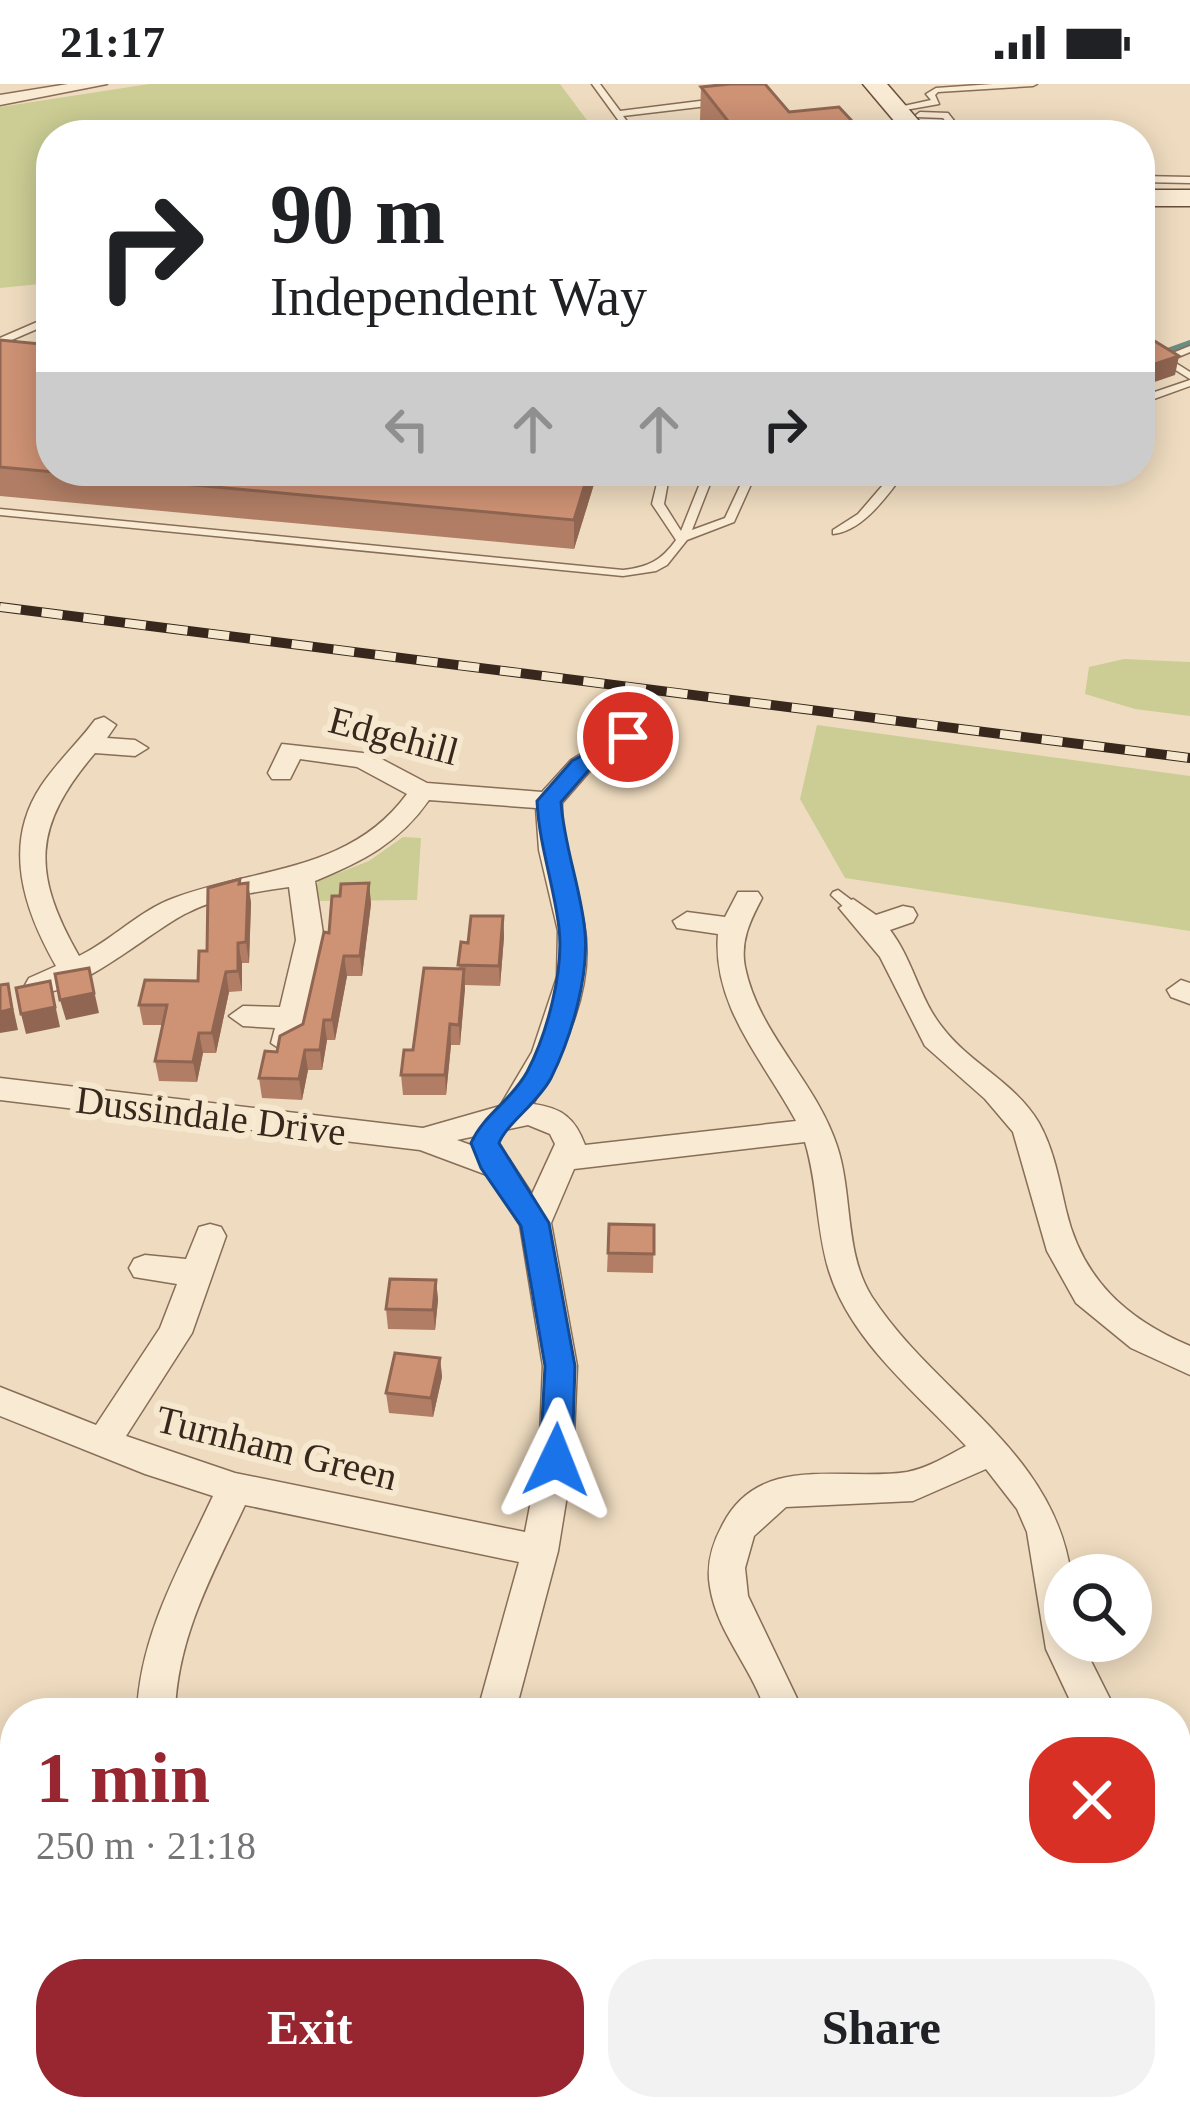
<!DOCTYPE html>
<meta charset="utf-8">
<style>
body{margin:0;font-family:"Times New Roman",serif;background:#f2f2f2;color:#202124;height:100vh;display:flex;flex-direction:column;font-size:45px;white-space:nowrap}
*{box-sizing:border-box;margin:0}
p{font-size:39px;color:#757577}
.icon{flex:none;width:66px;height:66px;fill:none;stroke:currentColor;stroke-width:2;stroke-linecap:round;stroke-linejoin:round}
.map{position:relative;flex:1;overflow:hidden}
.side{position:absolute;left:0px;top:1614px;width:1191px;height:423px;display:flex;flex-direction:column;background:#fff;border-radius:48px 48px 0 0;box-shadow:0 6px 30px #0003}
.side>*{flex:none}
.hud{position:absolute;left:36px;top:36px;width:1119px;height:366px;border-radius:48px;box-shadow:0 6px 30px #0003;background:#fff;color:#202124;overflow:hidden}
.tools{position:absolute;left:1044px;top:1470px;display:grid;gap:24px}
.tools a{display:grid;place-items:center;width:108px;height:108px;border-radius:50%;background:#fff;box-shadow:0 6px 30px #0003;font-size:60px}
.pin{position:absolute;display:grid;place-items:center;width:102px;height:102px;color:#fff;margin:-51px;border:6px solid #fff;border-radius:50%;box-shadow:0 3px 12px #0007}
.me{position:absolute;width:132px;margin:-66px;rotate:2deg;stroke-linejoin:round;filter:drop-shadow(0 0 9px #0008)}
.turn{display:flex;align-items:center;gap:42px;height:252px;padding:0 36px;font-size:54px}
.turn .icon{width:156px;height:156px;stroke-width:2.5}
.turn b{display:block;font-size:84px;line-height:102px}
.lanes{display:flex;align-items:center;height:114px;padding:0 36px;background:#0003;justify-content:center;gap:60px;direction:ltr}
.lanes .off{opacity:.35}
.round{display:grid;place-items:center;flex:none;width:126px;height:126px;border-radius:48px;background:#f2f2f2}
.summary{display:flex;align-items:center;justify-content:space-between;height:204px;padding:0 36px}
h1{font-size:72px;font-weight:800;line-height:90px;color:#982631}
.action{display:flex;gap:24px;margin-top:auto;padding:24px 36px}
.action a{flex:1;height:138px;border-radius:48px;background:#982631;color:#fff;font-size:48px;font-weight:800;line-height:138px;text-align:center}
.action a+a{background:#f2f2f2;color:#202124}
.status{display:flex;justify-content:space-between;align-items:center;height:84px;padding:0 60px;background:#fff;direction:ltr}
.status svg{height:33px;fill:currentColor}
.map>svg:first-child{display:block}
.green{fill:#cbcd94}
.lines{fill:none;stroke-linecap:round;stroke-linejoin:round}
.stream{stroke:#6a8e82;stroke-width:6}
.lane-casing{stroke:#886d57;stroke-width:3}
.street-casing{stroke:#886d57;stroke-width:3}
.secondary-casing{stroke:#694e3b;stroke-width:3}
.lane{fill:#f9ead3;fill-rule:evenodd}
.street{fill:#f9ead3;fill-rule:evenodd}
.secondary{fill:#f9ead3;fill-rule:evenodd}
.rail-casing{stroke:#37271c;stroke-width:10}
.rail{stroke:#f6e7cf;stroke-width:8;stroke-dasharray:21;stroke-linecap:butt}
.wall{fill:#b17e65}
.shaded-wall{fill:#906652}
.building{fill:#ce9275;stroke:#906652;stroke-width:3}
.route{fill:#1a73e8;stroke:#114b97;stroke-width:3}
.labels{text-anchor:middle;stroke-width:12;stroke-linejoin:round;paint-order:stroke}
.street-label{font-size:39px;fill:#37271c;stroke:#f6e7cf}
</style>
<div class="status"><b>21:17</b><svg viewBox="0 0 49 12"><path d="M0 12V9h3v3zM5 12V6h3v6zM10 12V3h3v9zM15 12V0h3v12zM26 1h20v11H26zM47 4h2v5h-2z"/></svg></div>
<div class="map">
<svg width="1190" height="2035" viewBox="0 0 1190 2035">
<rect width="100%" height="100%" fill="#efdcc0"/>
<g class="green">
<polygon points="149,0 560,0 598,51 51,51 51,199 0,204 0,23"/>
<polygon points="1124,575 1190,578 1190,632 1135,625 1085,610 1089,583"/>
<polygon points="817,641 1190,692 1190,847 845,794 800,715"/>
<polygon points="403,753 421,754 417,816 314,817 318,797 369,777"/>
</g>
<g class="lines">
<polyline class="stream" points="1159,270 1190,259"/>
<defs>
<g id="lane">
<polygon points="592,0 600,0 620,27 716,15 720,18 716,21 623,32 637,51 629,51"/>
<polygon points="993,0 1037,0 1033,2 938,8 935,11 939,20 894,28 890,25 931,16 926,10 936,4"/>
<polygon points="920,28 948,29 965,51 957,51 943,34 917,33 916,31"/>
<polygon points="1140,92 1190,93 1190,99 1140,98"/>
<polygon points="51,232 51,239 0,261 0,254"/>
<polygon points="1190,262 1190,268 1171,276 1190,288 1190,295 1158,275"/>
<polygon points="1190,296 1190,302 1140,320 1140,313"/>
<path d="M660,387H670L664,420L681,447L705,387H715L692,446L725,434L747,387H757L734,438L687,456L667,481L656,487L623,492L0,431V425L623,486C648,483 661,477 676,456L652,420Z"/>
<path d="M895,387H906C888,410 864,447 833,450V446L858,430Z"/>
<polygon points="838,806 858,821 860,824 858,827 848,827 831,811 833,808"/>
</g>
<g id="street">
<polygon points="68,0 107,0 0,21 0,11"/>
<path d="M623,629L635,637L640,653L636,658L589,688L562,719C561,761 577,799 584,840C596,904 564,966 533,1020C562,1024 575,1034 585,1061L796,1037C764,977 712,923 718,850L677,844L673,837L687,828L725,833L738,808H758L762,814C750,837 740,857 745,883C759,951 816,997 837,1062C853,1110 844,1169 872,1213C936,1311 1054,1366 1071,1491H1065V1557H1081L1117,1629H1076L1046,1565L1027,1448L1017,1425L986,1385L913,1417L786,1423L754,1452L745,1484L748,1512L804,1629H766C753,1585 717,1549 710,1503C706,1480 712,1460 723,1440C760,1368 843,1398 907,1388C928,1384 947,1372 966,1362C917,1309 851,1258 829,1187C816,1145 818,1100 805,1058L574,1085L551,1139L577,1282L573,1375L558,1467L515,1629H477L519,1478L245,1421C213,1489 177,1553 175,1629H137C140,1550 180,1483 213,1412L145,1390L0,1332V1303L96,1341L160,1244L177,1200L134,1193L129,1184L134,1175L145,1171L186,1175L199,1143L210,1140L221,1143L226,1152L192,1249L126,1352L235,1389L525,1448L539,1375L543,1282L520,1141L487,1091L420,1066L0,1016V994L423,1044L500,1022L532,968L557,893L558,847L539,766L536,724L429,716C399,759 363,777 315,797L324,856L301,959L286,969L271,959L275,944L243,942L229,932L243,922L280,923L296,856L289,803C255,808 218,813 187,829C151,846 69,920 29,908L25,901L29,894L56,882C24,826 2,761 41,702C57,678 78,659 95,636L104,633L116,641L107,654L135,656L148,664L135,672L95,669C33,742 31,788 79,872C112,856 140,826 174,814C258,783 350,788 407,710L357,683L300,675L290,695H272L268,689L282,660L372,670L427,699L542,708L571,676L614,650L611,637ZM528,1041L550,1050L555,1060L532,1110L509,1075L457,1056Z"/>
<path d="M853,815L876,831L903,822L913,824L917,831L913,838L890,846C913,876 919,914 942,943C970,980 1015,998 1039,1039C1054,1066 1059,1096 1066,1126C1082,1195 1126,1235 1190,1262V1291L1131,1264L1076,1219L1047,1167L1013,1048L985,1015L925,962L880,873L839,824Z"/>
<polygon points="1181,896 1190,899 1190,920 1171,913 1167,906"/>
<polygon points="1190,1857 1190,1901 1176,1907 1176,1863"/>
<polygon points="433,2022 515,2022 521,2035 477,2035 475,2030 474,2035 430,2035"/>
<polygon points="819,2022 896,2022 890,2035 813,2035"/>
</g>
<g id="secondary">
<polygon points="863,0 887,0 931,51 906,51"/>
<rect x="1140" y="106" width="50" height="16"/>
</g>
</defs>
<use href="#lane" class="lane-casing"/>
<use href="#street" class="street-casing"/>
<use href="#secondary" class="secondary-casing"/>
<use href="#lane" class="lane"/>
<use href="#street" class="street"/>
<use href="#secondary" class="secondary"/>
<defs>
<polyline id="rail" points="0,523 1190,674"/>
</defs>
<use href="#rail" class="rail-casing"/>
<use href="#rail" class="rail"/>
</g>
<g class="wall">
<polygon points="701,3 789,28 865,51 712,51 700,36"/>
<polygon points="0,256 598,387 574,465 0,412"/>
<polygon points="240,799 248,799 251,819 249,879 242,879 242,907 229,908 216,969 203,969 197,998 159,997 155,977 163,941 143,941 139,921 198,897 207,867"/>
<polygon points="369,799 371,820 362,892 347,892 335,956 327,956 322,986 308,986 302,1016 262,1014 259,994 277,968 303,940 329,849"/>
<polygon points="503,832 504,853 500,902 465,901 460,961 451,961 446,1011 403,1011 401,991 459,885 461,858 468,859"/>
<polygon points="609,1140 654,1141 653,1189 607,1188"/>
<polygon points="436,1196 438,1216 435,1246 388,1245 386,1225"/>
<polygon points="440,1274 442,1293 433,1333 389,1329 386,1309"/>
</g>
<g class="shaded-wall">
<polygon points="1179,272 1175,291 1140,303 1140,285"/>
<polygon points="589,387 598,387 574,465 574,436"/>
<polygon points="248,799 251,819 249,879 246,858"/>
<polygon points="369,799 371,820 362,892 360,872"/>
<polygon points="503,832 504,853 500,902 499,882"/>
<polygon points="238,859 242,879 242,907 238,887"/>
<polygon points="344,872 347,892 335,956 332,936"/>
<polygon points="89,884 99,929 66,936 60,916"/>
<polygon points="464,885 465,905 460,961 459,941"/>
<polygon points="226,888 229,908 216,969 212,949"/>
<polygon points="50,897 60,943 26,950 21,930"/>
<polygon points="8,900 18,946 0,949 0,928"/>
<polygon points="324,936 327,956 322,986 320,966"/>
<polygon points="450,940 451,961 446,1011 445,991"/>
<polygon points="199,949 203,969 197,998 193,978"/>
<polygon points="305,966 308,986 302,1016 299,995"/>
<polygon points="436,1196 438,1216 435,1246 433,1226"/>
<polygon points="440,1274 442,1293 433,1333 431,1314"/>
</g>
<g class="building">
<polygon points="730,0 765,0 789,28 839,23 865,51 739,51 701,3"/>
<polygon points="1148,253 1179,272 1140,285 1140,256"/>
<polygon points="0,256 51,261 51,387 589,387 574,436 0,383"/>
<polygon points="240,795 239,800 248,799 246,858 238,859 238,887 226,888 212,949 199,949 193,978 155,977 167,921 139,921 145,896 198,897 199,867 207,867 208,804"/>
<polygon points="369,799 360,872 344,872 332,936 324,936 320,966 305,966 299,995 259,994 265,967 277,968 280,952 303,940 324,848 329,849 332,812 340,812 341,800"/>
<polygon points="471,832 503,832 499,882 458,881 461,858 468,859"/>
<polygon points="89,884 94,909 60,916 55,890"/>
<polygon points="424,884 464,885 459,941 450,940 445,991 401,991 404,966 413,966"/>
<polygon points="50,897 55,923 21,930 16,904"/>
<polygon points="8,900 12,925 0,928 0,901"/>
<polygon points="609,1140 654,1141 654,1170 608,1169"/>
<polygon points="390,1195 436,1196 433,1226 386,1225"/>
<polygon points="395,1269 440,1274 431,1314 386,1309"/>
</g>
<path class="route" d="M628,646L639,653L636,658L588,687L561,718C564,763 581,804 585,848C589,893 571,954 551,994C538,1019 507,1039 499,1059L549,1139L575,1282L572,1376L567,1385L556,1389L545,1385L540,1376L545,1282L521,1142L481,1084L471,1059C484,1030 511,1017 527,988C547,950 564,887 559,844C554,801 539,761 537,717L572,677Z"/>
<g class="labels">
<g class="street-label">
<text transform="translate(394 651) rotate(15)" y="14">Edgehill</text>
<text transform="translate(211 1031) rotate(7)" y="14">Dussindale Drive</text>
<text transform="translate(277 1363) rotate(14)" y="14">Turnham Green</text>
</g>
</g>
</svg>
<div class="tools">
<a><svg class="icon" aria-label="search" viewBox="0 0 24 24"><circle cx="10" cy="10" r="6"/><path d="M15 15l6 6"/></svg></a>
</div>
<div class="pin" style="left:628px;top:653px;background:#d93025"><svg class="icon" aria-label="arrive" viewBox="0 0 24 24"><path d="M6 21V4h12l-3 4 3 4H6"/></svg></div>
<svg class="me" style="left:556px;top:1376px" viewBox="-20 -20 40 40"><path d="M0-17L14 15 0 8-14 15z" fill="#1a73e8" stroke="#fff" stroke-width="4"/></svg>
<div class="hud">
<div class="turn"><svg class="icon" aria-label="right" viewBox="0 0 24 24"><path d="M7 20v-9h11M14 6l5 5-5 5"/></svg><div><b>90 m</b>Independent Way</div></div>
<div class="lanes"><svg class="icon off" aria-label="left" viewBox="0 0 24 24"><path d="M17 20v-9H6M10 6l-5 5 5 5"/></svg><svg class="icon off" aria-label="ahead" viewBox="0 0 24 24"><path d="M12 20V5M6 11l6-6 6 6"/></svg><svg class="icon off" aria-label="ahead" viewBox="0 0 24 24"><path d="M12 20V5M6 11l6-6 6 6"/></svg><svg class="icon" aria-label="right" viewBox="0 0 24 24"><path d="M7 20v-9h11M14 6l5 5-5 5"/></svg></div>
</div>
<section class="side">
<div class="summary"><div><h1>1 min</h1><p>250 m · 21:18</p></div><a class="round" style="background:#d93025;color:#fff"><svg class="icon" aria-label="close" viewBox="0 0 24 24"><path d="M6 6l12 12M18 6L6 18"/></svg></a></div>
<div class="action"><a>Exit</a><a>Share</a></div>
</section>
</div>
